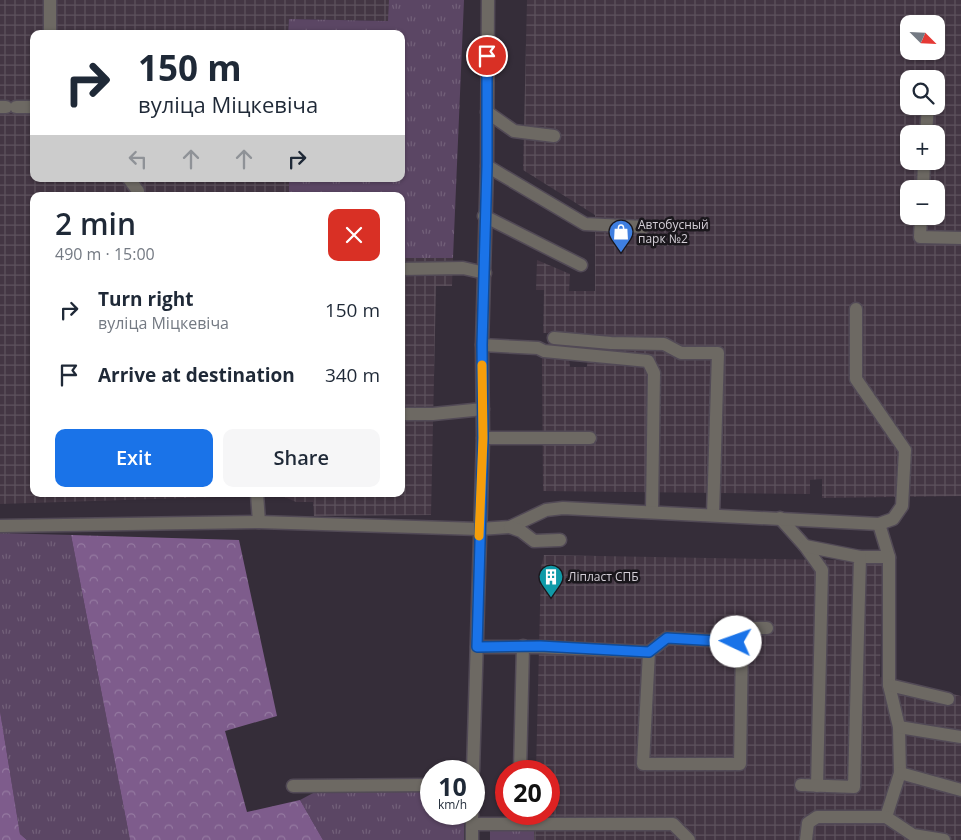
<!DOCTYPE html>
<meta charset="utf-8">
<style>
body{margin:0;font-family:"Open Sans",sans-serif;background:#f6f6f7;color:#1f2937;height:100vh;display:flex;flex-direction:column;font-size:19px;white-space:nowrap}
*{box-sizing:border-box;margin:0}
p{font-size:16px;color:#747a83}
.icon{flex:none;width:28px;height:28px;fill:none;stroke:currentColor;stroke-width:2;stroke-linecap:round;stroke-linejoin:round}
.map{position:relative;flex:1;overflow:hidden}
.sheet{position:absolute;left:30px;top:192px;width:375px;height:305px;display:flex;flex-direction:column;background:#fff;border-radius:10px;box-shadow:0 1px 4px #0004}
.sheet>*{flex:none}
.guide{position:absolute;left:30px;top:30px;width:375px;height:152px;border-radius:10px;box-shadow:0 1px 4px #0004;background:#fff;color:#1f2937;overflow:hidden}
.needle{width:32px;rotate:114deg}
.tools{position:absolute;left:900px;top:15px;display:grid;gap:10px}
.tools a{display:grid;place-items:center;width:45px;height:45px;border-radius:10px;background:#fff;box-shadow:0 1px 4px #0004;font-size:25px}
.speed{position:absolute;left:420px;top:760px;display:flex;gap:10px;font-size:25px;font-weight:700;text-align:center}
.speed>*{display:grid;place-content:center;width:65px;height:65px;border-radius:50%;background:#fff;box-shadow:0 1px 4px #0004;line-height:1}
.speed small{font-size:12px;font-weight:400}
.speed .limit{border:8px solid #d22;background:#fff;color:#111}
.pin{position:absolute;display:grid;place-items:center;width:42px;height:42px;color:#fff;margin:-21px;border:2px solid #fff;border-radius:50%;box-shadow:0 1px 5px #0007}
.me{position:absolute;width:55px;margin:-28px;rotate:273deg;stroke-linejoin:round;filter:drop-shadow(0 0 4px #0008)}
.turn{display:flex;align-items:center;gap:18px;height:105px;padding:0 25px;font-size:22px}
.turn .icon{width:65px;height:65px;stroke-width:2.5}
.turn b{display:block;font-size:35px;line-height:42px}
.lanes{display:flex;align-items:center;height:48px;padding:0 25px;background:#0003;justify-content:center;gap:25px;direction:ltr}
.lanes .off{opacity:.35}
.round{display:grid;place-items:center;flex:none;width:52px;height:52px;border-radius:10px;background:#f6f6f7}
.overview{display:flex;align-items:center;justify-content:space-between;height:85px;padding:0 25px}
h1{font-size:30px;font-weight:600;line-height:38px}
.primary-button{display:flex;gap:10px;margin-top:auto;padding:10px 25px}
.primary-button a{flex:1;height:58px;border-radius:10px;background:#1a73e8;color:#fff;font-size:20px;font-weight:600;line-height:58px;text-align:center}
.primary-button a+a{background:#f6f6f7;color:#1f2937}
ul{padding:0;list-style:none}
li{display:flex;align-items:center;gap:15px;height:65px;padding:0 25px}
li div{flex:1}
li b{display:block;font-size:19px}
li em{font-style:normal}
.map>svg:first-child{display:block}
.industrial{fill:url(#industrial-grid);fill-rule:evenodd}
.grass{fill:url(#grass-tufts)}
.forest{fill:url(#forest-crowns)}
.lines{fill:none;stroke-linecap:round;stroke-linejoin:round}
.minor-casing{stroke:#524a56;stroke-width:15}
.minor{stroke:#6d6963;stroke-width:12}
.route-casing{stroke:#114b97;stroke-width:12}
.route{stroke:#1a73e8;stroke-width:9}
.slow{stroke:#f59e0b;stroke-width:9}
.labels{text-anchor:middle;stroke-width:5;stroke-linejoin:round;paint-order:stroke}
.poi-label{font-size:12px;fill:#d5d0d8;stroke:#1a171c;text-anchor:start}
</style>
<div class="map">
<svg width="961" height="840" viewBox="0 0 961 840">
<defs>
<pattern id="industrial-grid" width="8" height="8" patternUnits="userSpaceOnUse" patternTransform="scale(1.25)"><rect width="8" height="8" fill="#433643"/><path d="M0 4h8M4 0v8" fill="none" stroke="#5d525d"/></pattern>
<pattern id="grass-tufts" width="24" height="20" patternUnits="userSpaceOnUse" patternTransform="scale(1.25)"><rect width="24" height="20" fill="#5b4664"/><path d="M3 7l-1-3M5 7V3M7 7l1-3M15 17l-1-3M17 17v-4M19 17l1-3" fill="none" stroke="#726079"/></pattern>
<pattern id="forest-crowns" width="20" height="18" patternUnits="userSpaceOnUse" patternTransform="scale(1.25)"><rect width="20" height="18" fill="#7e5c8c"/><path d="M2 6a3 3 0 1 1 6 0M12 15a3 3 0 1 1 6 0" fill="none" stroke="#957aa1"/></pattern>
</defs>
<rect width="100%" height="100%" fill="#352d39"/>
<g class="industrial">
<polygon points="0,0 389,0 389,21 289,19 288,34 34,34 34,179 289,179 289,196 34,196 34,494 401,494 401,258 453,258 452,286 436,286 431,515 314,516 313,502 296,502 280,495 0,504"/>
<path d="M527,0H961V496L822,498V479L810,480V494L543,491L542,358H569L570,367H587L588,349L548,347V333H543L544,290H536L537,260L570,274L569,291H595V215L523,170ZM909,24H936V51H909ZM909,79H936V106H909ZM909,134H936V161H909ZM909,189H936V216H909Z"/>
<polygon points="544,555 883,561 880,677 961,696 961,840 534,840 535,814 549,814 549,771 536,771 541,567"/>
</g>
<g class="grass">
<polygon points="389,0 464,0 453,258 401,258 401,196 289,196 289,179 401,179 401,34 288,34 289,19 388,21"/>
<polygon points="0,533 71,535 130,840 27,840 20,834 0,711"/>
<polygon points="431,791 431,814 464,814 464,840 323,840 300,800 315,792"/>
<polygon points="490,830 534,831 534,840 490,840"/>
</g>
<g class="forest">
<polygon points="71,535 239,540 277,716 225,731 247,812 300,800 323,840 130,840"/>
<polygon points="0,711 20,834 27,840 0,840"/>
</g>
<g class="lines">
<defs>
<g id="minor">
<polyline points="50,34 50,0"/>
<polyline points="0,107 6,107"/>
<polyline points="16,107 34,107"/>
<polyline points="487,112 514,131 554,136"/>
<polyline points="926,134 928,106"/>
<polyline points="487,166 585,224 644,227"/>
<polyline points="129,179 138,191 138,196"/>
<polyline points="923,189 924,161"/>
<polyline points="484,216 581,265"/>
<polyline points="921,216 920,237 961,238"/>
<polyline points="401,269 463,268 485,273"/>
<polyline points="554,338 611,343 664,344 681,353 718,353 713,515"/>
<polyline points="482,345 538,348 544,351 648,361 654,373 652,511"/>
<polyline points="401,414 433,414 483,409"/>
<polyline points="483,438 590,438"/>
<polyline points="257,494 259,522"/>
<polyline points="780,518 805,546 822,570 817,786"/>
<polyline points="879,524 889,557"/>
<polyline points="0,526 259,522 479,529 510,527 546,510 563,508 879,524 893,519 902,506 905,450 856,379 856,309"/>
<polyline points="510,527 521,531 534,541 560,540"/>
<polyline points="860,557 889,557 889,685 899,727 900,773 886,817"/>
<polygon points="667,638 742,642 740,764 643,764 649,652"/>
<polyline points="736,642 735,628 767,628"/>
<polyline points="477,647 539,647 649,652"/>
<polyline points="889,685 948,699"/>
<polyline points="899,727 961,737"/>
<polyline points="473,771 483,438 482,345 487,166 488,0"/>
<polyline points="520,771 523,646"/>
<polyline points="900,773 961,790"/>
<polyline points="801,785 854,787 860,557 805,546"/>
<polyline points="293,786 431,785"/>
<polyline points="472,814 472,840"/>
<polyline points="472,824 673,824 689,840"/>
<polyline points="806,840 808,823 817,817 886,817 913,835 944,840"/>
</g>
</defs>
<use href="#minor" class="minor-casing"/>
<use href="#minor" class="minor"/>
</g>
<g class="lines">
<defs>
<polyline id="route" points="487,56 487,166 482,345 483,438 477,647 540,646 649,652 667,638 736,642"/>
</defs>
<use href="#route" class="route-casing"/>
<use href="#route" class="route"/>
<polyline class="slow" points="479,536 483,438 482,365"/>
</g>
<defs>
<symbol id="shop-pin" viewBox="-11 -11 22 30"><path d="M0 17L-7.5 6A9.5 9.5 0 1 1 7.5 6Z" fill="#3f7fe0" stroke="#1a171c"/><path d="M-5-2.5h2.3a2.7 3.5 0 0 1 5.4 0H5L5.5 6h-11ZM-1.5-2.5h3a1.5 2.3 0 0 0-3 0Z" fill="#fff"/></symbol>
<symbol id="building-pin" viewBox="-11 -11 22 30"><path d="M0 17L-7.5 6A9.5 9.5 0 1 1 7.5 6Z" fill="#0f9aa8" stroke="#1a171c"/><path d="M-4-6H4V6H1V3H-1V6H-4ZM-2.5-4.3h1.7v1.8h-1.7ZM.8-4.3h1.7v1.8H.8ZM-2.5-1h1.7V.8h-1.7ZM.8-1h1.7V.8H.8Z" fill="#fff"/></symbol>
</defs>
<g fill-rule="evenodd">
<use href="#shop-pin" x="607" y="218" width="28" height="38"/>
<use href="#building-pin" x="537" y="563" width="28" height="38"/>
</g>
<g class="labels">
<g class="poi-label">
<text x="638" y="229">Автобусный<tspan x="638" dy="14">парк №2</tspan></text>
<text x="568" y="581">Ліпласт СПБ</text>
</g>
</g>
</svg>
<div class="tools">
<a><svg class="needle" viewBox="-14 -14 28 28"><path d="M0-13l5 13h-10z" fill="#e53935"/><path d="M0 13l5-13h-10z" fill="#747a83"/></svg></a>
<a><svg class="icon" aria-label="search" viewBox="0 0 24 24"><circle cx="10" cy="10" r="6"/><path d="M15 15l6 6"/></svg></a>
<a>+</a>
<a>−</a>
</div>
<div class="speed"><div>10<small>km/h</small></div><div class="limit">20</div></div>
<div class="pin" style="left:487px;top:56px;background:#d93025"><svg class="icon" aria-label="arrive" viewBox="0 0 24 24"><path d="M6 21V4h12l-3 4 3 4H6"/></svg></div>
<svg class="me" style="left:736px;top:642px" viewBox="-20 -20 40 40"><circle r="19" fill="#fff"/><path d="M0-13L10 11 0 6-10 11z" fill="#1a73e8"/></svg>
<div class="guide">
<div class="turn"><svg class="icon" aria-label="right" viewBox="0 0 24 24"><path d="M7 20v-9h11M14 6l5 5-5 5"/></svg><div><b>150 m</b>вуліца Міцкевіча</div></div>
<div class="lanes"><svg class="icon off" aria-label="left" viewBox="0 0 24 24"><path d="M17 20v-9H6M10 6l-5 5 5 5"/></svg><svg class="icon off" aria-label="ahead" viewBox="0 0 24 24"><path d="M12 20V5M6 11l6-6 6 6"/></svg><svg class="icon off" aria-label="ahead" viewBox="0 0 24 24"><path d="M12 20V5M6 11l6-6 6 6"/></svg><svg class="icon" aria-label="right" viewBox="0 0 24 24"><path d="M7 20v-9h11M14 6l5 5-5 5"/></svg></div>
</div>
<section class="sheet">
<div class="overview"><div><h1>2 min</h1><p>490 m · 15:00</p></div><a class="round" style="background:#d93025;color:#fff"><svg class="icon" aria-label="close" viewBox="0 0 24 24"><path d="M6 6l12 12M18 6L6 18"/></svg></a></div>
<ul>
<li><svg class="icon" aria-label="right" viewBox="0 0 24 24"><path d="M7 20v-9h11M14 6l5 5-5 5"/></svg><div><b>Turn right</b><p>вуліца Міцкевіча</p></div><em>150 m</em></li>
<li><svg class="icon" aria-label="arrive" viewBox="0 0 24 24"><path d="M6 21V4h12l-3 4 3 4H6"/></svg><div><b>Arrive at destination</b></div><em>340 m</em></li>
</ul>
<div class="primary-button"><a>Exit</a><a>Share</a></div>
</section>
</div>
